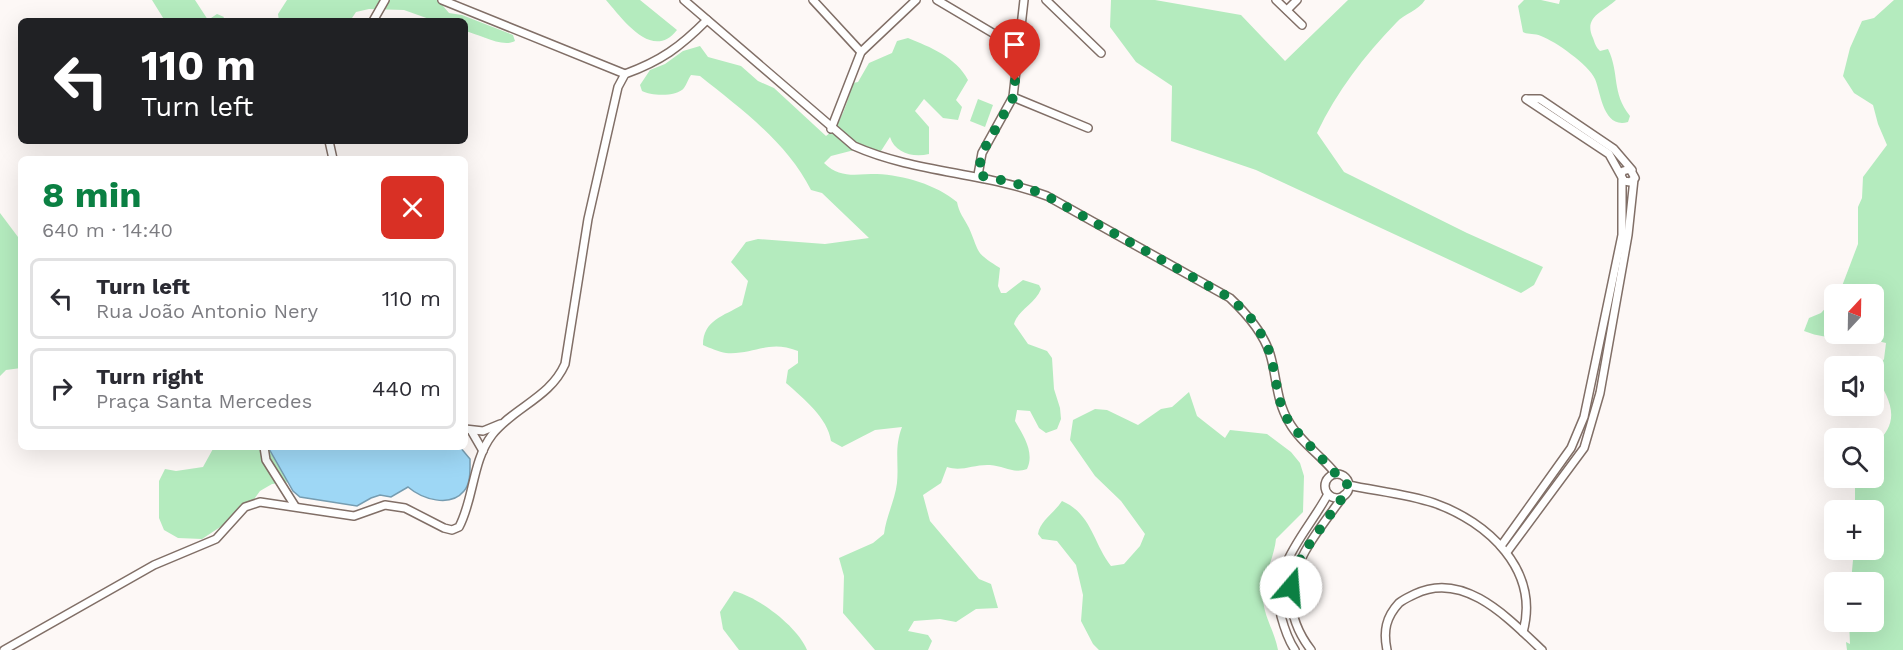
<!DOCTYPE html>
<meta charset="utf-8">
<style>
body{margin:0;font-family:"Work Sans",sans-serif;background:#f7f7f7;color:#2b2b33;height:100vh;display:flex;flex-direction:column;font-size:22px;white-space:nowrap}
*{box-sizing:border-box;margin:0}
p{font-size:20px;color:#7c7c81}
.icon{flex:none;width:33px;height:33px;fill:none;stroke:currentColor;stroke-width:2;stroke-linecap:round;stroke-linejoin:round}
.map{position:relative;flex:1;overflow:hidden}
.panel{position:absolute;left:18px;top:156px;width:450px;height:294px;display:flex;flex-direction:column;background:#fff;border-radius:9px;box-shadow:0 6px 24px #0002}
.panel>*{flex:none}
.hud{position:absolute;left:18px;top:18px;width:450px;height:126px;border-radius:9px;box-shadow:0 6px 24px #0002;background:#202124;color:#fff;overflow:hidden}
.needle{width:39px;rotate:22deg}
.fabs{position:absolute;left:1824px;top:284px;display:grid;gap:12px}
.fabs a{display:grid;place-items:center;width:60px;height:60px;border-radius:9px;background:#fff;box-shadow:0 6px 24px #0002;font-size:30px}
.pin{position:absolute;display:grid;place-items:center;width:51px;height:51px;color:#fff;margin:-62px -26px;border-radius:50% 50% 50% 0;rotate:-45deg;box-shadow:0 0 6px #0007}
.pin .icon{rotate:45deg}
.me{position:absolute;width:66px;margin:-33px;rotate:18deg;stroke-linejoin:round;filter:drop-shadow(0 0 4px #0008)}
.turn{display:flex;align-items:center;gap:21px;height:126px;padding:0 24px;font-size:27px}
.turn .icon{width:78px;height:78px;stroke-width:2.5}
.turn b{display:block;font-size:42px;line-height:51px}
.round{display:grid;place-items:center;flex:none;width:63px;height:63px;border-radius:9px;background:#f7f7f7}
.summary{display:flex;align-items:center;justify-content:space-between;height:102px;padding:0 24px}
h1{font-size:36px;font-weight:700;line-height:45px;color:#0b8043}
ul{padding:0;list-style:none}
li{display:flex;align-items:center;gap:18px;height:81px;margin:0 12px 9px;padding:0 12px;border:3px solid #e1e1e2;border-radius:9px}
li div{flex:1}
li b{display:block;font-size:22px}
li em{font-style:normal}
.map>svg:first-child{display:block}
.green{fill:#b4ebbe}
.water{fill:#9ed7f5;stroke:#769cb0;stroke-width:1.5}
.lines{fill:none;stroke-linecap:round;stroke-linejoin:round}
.minor-casing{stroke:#816f67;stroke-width:10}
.minor{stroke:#fff;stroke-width:7}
.route{stroke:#0b8043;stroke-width:10;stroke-dasharray:0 18}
</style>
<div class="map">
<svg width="1903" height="650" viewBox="0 0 1903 650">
<rect width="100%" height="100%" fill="#fdf8f6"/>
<g class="green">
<polygon points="152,0 195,0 208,20 217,14 224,17 222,21 165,21"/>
<path d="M287,0H438L449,13L462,15L513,35L515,41C502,48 479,34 465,31V21L432,20L404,10L369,9L356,12L350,21H279L278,14Z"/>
<path d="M606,0H640L677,30C652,62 622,18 606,0Z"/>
<path d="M1111,0H1155L1241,15L1285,61L1348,0H1425C1418,11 1405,13 1396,23C1364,56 1337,91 1317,133L1344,172L1467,233L1543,267L1534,285L1521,293L1256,170L1171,141L1172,86L1136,62L1110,27Z"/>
<path d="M1524,0H1541L1559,4L1560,0H1616C1603,12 1583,17 1593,38C1595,44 1596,47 1600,51L1608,49C1620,74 1611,92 1630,116L1628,122C1603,129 1601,93 1595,79C1589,65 1555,41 1541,36C1534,33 1528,35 1523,32L1518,6Z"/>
<path d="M1894,0H1903V650H1847L1846,642L1850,644L1849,621H1874V582H1851L1854,549H1874V510H1855V477H1874V445C1902,421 1891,402 1875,374L1884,359L1886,343C1859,336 1831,342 1804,331L1809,318L1821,313L1834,299V333H1874V294H1839L1858,244V207L1862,198L1863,177L1887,145L1878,124L1873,105L1854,93L1843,76L1850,48L1862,21L1874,18Z"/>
<path d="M908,38C930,47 956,57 968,80L956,100L962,107L958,120L943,118L924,99L915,111L929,127V154C913,158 895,153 890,137L881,151L862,148L831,156L824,163C840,179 856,174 877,174C903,175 937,185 957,202C959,213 964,218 969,228C980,253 974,252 1000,268L998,286L1001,293H1006L1023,280L1039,285L1041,289C1035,304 1018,310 1014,324L1028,344L1047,351L1052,358L1054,389L1060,408L1061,419L1057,429L1046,433L1039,428L1030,411L1017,410L1015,421C1023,435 1035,452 1027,469C1013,474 1004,466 990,465C974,464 962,472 947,467L941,483L923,495L930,521L979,579L991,584L998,608L976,609L956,622L940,619L914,621L908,631L928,635L932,641L928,650H875L843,613L844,576L839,558L873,543L884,534C886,517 895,500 897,483C899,462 894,448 902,427L875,430L842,447L831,441C828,418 803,398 786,383L788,370L798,363V351C768,339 755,355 726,353C719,352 710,348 703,345C703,320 724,316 742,305L748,281L731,262L746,242L758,239L825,244L869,238L822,193L811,190C787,142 741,109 700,76L691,75C688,79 687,84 684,88C677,97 651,96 642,91L640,85L650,70L665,64L683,51L700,46L708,57L741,66L758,81L774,88L826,136C841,127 848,99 853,83L858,82L869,63L892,53L897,41Z"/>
<polygon points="978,99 993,105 985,127 970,121"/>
<polygon points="0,213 21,241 21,368 6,370 0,376"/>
<path d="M1189,392L1197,416L1225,438L1230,430L1267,434L1291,452L1300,463L1304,476L1303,512L1276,539C1274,560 1261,579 1263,599C1264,617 1275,632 1278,650H1099L1093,644L1081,621L1083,595L1076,565L1057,541L1042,539L1038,534C1040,521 1054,513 1062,501C1092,514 1093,543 1111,566L1124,564L1140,546L1145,534L1121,501L1095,476L1070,440L1073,420L1095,409L1107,410L1138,425L1161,409L1172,407Z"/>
<polygon points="214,447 271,447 301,481 272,484 260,491 246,510 202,539 178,538 164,530 159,518 159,481 165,469 176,471 203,467"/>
<path d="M734,591C758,597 797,626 807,650H739L723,629L720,612Z"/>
</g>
<path class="water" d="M268,447H460L470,459C470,469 471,483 464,491C450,508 422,499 408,487L391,497L380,495L371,498L357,506L300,497L293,491Z"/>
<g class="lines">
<defs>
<g id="minor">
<polyline points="442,0 625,74"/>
<path d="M684,0L854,146C915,173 984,172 1047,196L1230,298C1247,314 1263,332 1270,354C1277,377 1276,401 1289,422C1300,442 1322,456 1336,474"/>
<polyline points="813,0 861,52"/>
<polyline points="937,0 1018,48"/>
<polyline points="1046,0 1101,53"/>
<polyline points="1276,0 1302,25"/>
<polyline points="1287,10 1297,0"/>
<polyline points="373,21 385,0"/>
<polyline points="1013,97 1088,128"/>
<polyline points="1526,99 1609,154 1624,181 1630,182 1635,178 1630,169 1623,171 1621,175"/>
<polyline points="1527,99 1540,99 1614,149 1632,170"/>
<polyline points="831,129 861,52 916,0"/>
<polyline points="329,141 333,159"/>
<polyline points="978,175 982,153 1013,97 1024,0"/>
<polyline points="465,429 483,431 500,424"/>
<polyline points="472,432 483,451"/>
<polyline points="264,447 266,460 295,506"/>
<circle cx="1337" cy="486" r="12"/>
<path d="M1348,485C1376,491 1407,494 1434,503C1488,522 1540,570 1523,632"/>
<polyline points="1501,546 1571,448 1584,417 1622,235 1622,180"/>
<polyline points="1507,552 1584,448 1600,393 1628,235 1634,179"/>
<path d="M4,650L154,565L216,539L245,507L260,502L354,516L385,505L405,508L444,528L452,530L459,527C474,499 472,461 492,435C514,407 550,398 565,364L588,219L618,87L625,74C661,61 680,47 707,20"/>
<path d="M1295,650C1288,640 1284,627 1281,616C1270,565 1306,535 1328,494"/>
<path d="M1311,650C1265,590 1309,544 1344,495"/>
<path d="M1387,650C1383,631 1386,617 1399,603C1404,599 1409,597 1415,594C1464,570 1509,619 1542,650"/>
</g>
</defs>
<use href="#minor" class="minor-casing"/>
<use href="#minor" class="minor"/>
</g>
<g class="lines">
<polyline class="route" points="1015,81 1013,98 982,153 978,175 1015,183 1047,196 1230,298 1248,314 1261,334 1271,355 1279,399 1289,423 1336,474 1347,481 1347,491 1306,549 1296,567 1291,587"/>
</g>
</svg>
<div class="fabs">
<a><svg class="needle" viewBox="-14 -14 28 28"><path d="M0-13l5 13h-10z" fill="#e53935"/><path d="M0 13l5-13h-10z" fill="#7c7c81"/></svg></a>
<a><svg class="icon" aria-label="sound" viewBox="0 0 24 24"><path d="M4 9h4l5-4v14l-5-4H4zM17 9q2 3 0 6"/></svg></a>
<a><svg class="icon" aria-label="search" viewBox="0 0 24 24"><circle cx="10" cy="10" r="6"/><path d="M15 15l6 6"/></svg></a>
<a>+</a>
<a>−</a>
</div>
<div class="pin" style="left:1015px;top:81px;background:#d93025"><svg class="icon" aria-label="arrive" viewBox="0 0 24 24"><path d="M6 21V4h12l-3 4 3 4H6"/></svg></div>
<svg class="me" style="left:1291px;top:587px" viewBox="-20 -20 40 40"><circle r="19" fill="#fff"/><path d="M0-13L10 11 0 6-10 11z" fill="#0b8043"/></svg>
<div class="hud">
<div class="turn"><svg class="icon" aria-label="left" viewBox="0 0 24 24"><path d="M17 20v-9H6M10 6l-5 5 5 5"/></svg><div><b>110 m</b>Turn left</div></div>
</div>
<section class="panel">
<div class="summary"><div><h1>8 min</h1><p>640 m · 14:40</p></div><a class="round" style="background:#d93025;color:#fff"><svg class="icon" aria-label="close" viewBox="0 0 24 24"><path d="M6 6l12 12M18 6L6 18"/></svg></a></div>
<ul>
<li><svg class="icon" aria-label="left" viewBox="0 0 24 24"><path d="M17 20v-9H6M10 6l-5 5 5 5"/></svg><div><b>Turn left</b><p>Rua João Antonio Nery</p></div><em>110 m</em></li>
<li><svg class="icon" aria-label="right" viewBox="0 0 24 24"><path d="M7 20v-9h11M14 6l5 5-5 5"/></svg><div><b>Turn right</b><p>Praça Santa Mercedes</p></div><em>440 m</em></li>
</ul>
</section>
</div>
